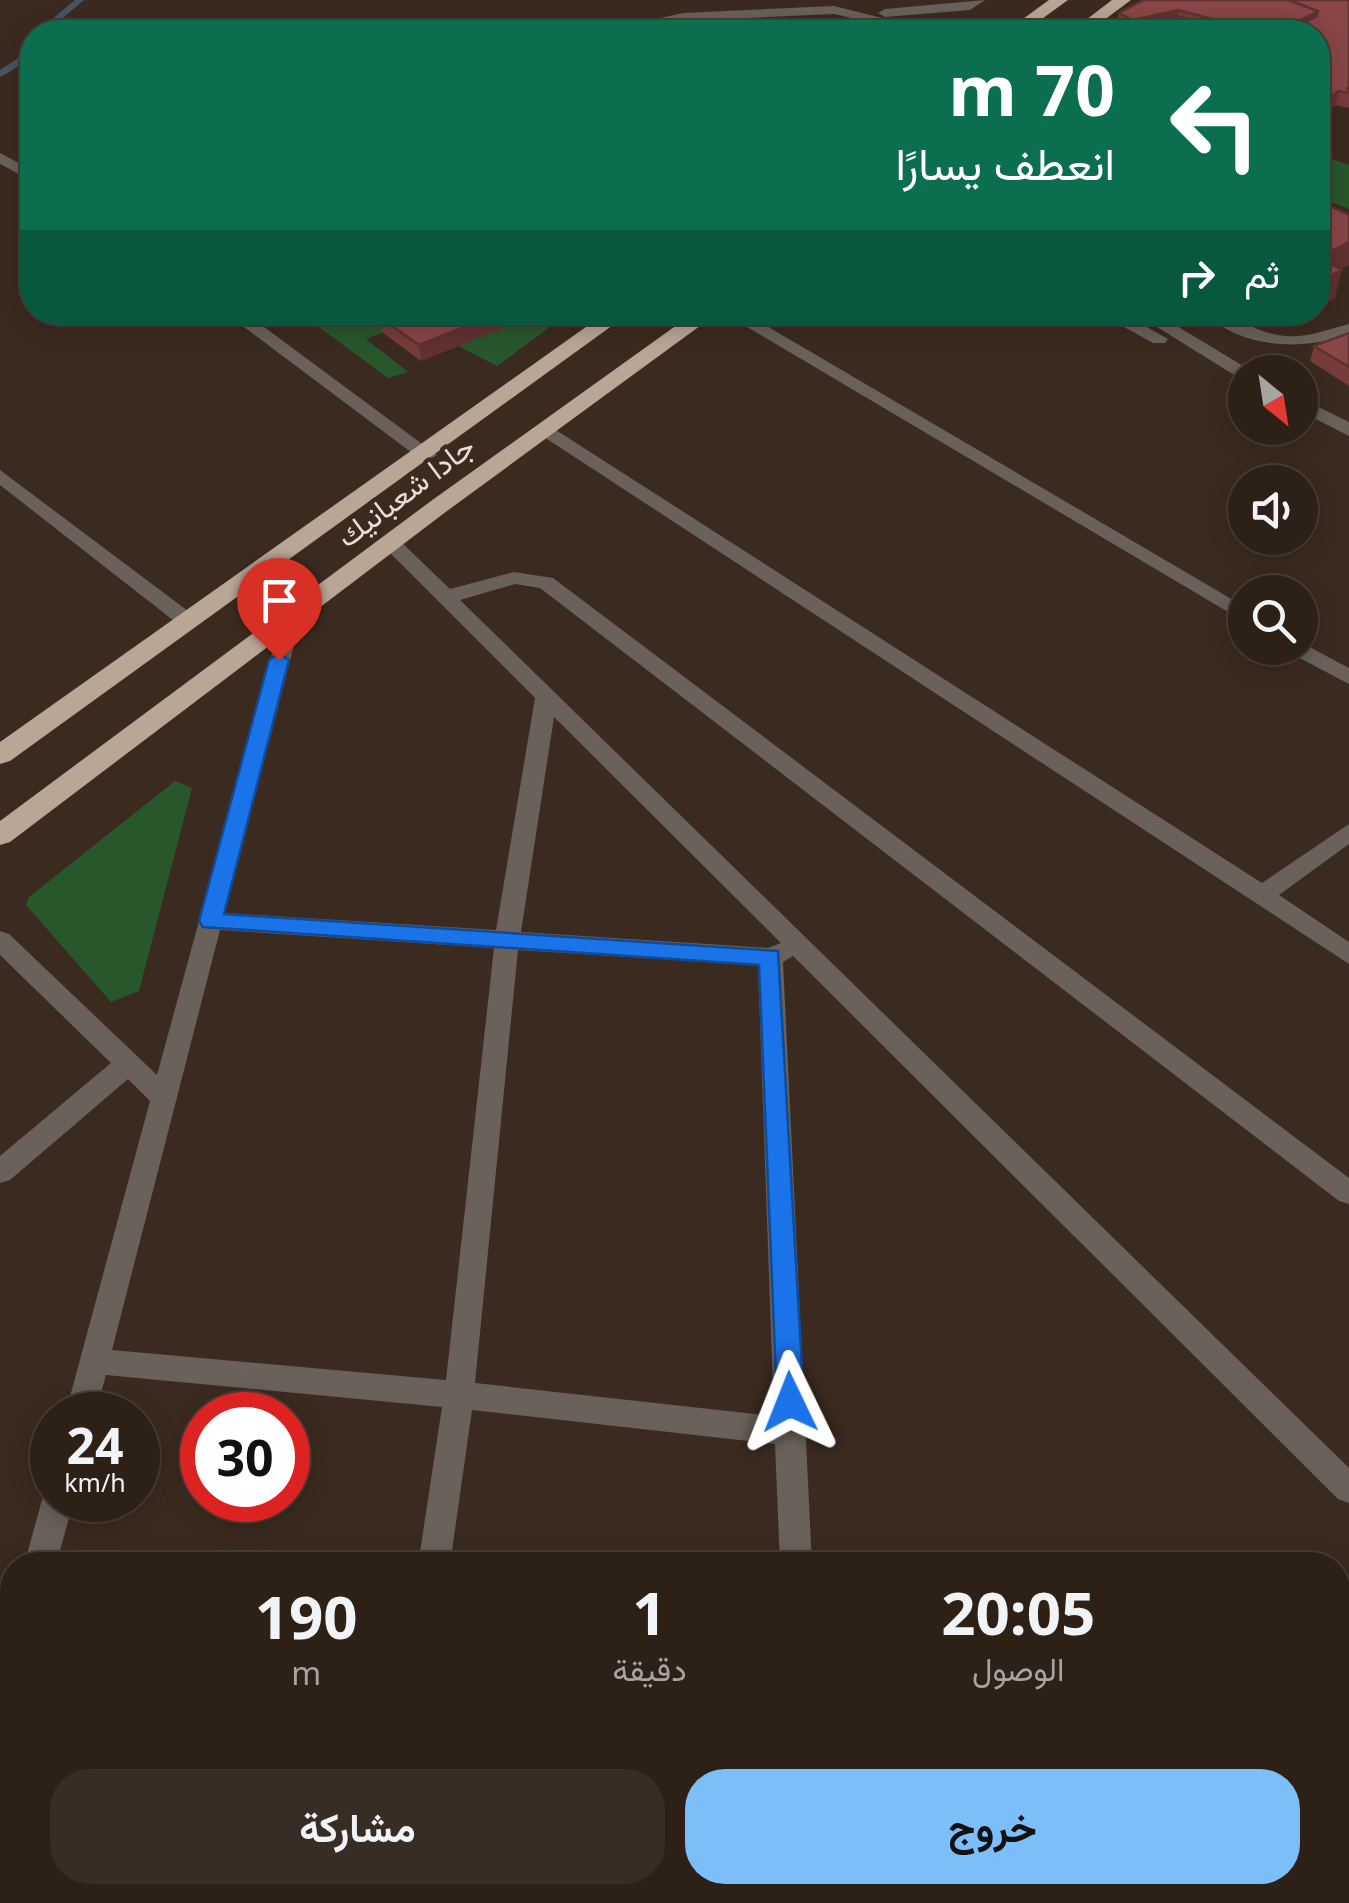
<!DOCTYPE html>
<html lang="ar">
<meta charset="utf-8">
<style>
body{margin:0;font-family:"Noto Sans",Vazirmatn,sans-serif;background:#382d24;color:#f1f3f6;direction:rtl;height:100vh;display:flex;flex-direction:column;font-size:38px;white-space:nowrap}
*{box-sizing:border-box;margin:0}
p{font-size:32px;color:#a6a3a1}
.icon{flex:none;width:55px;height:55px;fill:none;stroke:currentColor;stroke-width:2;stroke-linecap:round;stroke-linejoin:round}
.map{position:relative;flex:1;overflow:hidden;direction:ltr}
.details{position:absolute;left:0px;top:1552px;width:1350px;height:352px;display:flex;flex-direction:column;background:#2c2017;border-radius:40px 40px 0 0;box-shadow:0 5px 25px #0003,0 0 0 2px #483e36;direction:rtl}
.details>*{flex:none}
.guide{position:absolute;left:20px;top:20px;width:1310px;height:305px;border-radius:40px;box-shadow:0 5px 25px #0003,0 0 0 2px #483e36;direction:rtl;background:#0b6e4f;color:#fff;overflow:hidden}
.needle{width:65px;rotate:150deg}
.tools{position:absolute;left:1228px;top:355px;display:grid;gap:20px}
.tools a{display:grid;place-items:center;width:90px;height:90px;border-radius:50%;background:#2c2017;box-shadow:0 5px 25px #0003,0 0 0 2px #483e36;font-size:50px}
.speed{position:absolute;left:30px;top:1392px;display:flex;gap:20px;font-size:50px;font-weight:700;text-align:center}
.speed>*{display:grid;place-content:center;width:130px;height:130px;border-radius:50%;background:#2c2017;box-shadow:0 5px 25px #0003,0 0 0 2px #483e36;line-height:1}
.speed small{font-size:25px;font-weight:400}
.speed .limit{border:15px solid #d22;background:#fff;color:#111}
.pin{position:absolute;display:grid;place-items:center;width:85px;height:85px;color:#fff;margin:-102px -42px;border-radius:50% 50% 50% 0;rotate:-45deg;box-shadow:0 0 10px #0007}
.pin .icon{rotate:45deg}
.me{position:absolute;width:110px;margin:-55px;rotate:358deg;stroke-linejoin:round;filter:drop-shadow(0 0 8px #0008)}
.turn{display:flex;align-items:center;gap:35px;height:210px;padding:0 50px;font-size:45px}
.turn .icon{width:130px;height:130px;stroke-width:2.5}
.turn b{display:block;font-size:70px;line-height:85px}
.then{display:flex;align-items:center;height:95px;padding:0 50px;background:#0003;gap:20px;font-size:38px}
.eta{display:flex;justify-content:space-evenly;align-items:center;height:170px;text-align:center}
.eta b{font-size:60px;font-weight:700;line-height:70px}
.primary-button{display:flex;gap:20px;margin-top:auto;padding:20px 50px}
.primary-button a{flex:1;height:115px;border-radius:40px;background:#7cbef9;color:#111;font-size:40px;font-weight:700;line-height:115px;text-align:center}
.primary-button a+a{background:#382d24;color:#f1f3f6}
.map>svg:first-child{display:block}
.green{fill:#29572c}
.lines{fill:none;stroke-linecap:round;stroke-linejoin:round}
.stream{fill:#485563;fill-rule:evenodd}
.minor{fill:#69615a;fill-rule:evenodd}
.highway{fill:#b9a695;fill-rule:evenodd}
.wall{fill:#763c3c}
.shaded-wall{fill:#603131}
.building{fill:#894646;stroke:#603131;stroke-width:2.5}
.route{fill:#1a73e8;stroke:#114b97;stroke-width:2.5}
.labels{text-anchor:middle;stroke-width:9;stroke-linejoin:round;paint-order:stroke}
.street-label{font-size:30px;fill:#e9ddd6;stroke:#3b2a1f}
</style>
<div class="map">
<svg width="1349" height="1903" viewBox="0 0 1349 1903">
<rect width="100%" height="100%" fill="#3b2a1f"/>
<g class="green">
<polygon points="1326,157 1349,165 1349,209 1318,197 1318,163"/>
<polygon points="317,312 435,313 366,339 408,372 388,378 305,317"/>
<polygon points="513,313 569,313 497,366 458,346 522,320"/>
<polygon points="175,781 192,788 139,991 111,1002 26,905 29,897"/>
</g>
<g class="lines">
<g class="stream">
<polygon points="75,0 84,0 46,32 37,32"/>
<path d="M29,38H32C32,58 17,69 0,77V70L17,59Z"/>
</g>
<g class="minor">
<polygon points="985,0 970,10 885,17 878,13 885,9"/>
<polygon points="834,6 938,32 914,32 834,14 683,21 624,32 597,32 683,13"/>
<polygon points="0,153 32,170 32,181 0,164"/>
<polygon points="224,312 244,312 437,455 427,461 420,459"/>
<polygon points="722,312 743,312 1245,607 1245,622"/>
<polygon points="1097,312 1120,312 1168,339 1165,343 1153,343"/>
<polygon points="1133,312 1154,312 1253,372 1245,372 1245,379 1239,378"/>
<path d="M1202,312C1236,312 1248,330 1278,335C1303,340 1325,330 1349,324V335C1298,351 1244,349 1202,312Z"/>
<polygon points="1300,398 1349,422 1349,436 1300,411"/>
<polygon points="545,423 1262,883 1349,824 1349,844 1279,895 1349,942 1349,964 538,433 536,429"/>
<polygon points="0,470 192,614 196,619 192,624 178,624 0,485"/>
<path d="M392,538L399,540L450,589L514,572L553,578L1349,1178V1204L1339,1201L540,588L515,584L460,600L1349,1468V1503L1338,1499L793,956L783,962L812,1565H780L775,1444L472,1410L450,1565H418L442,1407L106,1375L95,1415H65L150,1101L128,1079L10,1180L0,1183V1156L111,1063L0,955V931L9,934L157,1075L282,617L289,615L300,622L225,913L496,930L535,698L385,548V540ZM554,717L781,943L768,948L521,932ZM220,930L494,948L446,1380L112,1350ZM518,950L758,965L774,1416L475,1383Z"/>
<polygon points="1300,642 1349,668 1349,684 1290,653 1288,648 1300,648"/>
<polygon points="52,1488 52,1500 74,1500 56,1565 24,1565 42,1500"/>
<polygon points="12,1653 12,1727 0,1733 0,1658"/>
<polygon points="368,1892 404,1892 402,1903 366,1903"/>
<rect x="790" y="1892" width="36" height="11"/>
</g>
<g class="highway">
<polygon points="1049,0 1068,0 1024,32 1005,32"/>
<polygon points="1112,0 1131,0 1088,32 1070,32"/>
<polygon points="607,312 631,312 10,761 0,764 0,742"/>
<polygon points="695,312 719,312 447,511 10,842 0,845 0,821 431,501"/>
</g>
</g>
<g class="wall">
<polygon points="1349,0 1349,108 1335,105 1323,114 1326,115 1322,130 1318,32 1116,32 1119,13"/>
<polygon points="1268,312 1303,312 1284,321"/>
<polygon points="381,318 523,320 421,361 383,333"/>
<polygon points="1349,333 1349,386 1310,361 1314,346"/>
</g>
<g class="shaded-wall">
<polygon points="1178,10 1175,29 1131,32 1133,20"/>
<polygon points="1318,11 1314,30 1310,32 1277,32"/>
<polygon points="1339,91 1335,105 1318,118 1318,106"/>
<polygon points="1326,115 1322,130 1318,133 1318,121"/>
<polygon points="1349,242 1349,265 1319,281 1342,270 1335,298 1318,306 1318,258"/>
<polygon points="501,312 523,312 523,320 421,361 419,345"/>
<polygon points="1286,312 1303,312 1284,321"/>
</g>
<g class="building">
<polygon points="1144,0 1289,0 1318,11 1277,32 1262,32 1178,10 1133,20 1119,13"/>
<polygon points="1289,0 1349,0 1349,88 1346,88 1349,89 1349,93 1339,91 1318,106 1318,32 1287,32 1317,16 1318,11"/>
<polygon points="1177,16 1239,32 1122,32 1132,26"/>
<polygon points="779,27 781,32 695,32"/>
<polygon points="1318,112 1326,115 1318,121"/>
<polygon points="1318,200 1349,215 1349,242 1318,258 1342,270 1318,282"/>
<polygon points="394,312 501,312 419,345 381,318"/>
<polygon points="1349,333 1349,367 1314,346"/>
</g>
<polygon class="route" points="279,653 289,660 224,914 778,951 804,1402 800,1411 790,1415 781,1411 777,1402 759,965 203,927 199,921 269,660"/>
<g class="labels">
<g class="street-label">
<text transform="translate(406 492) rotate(-37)" y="10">جادا شعبانيك</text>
</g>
</g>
</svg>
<div class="tools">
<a><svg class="needle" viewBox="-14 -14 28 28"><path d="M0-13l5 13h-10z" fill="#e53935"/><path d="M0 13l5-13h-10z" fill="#a6a3a1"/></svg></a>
<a><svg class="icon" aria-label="sound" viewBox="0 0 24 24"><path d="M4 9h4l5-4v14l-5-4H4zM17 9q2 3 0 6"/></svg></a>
<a><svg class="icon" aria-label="search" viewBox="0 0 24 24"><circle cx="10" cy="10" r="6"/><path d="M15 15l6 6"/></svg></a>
</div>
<div class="speed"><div>24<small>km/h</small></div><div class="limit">30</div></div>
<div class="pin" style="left:279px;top:660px;background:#d93025"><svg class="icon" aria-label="arrive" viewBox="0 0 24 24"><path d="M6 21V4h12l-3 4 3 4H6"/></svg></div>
<svg class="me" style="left:790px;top:1402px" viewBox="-20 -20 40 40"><path d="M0-17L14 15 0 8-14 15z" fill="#1a73e8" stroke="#fff" stroke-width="4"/></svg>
<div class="guide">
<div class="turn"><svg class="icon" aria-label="left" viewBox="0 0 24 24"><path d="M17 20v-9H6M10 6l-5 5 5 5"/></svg><div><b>70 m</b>انعطف يسارًا</div></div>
<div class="then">ثم<svg class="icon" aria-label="right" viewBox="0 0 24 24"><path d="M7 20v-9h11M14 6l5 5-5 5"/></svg></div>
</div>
<section class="details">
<div class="eta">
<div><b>20:05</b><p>الوصول</p></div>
<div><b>1</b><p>دقيقة</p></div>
<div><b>190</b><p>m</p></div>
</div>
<div class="primary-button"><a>خروج</a><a>مشاركة</a></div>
</section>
</div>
